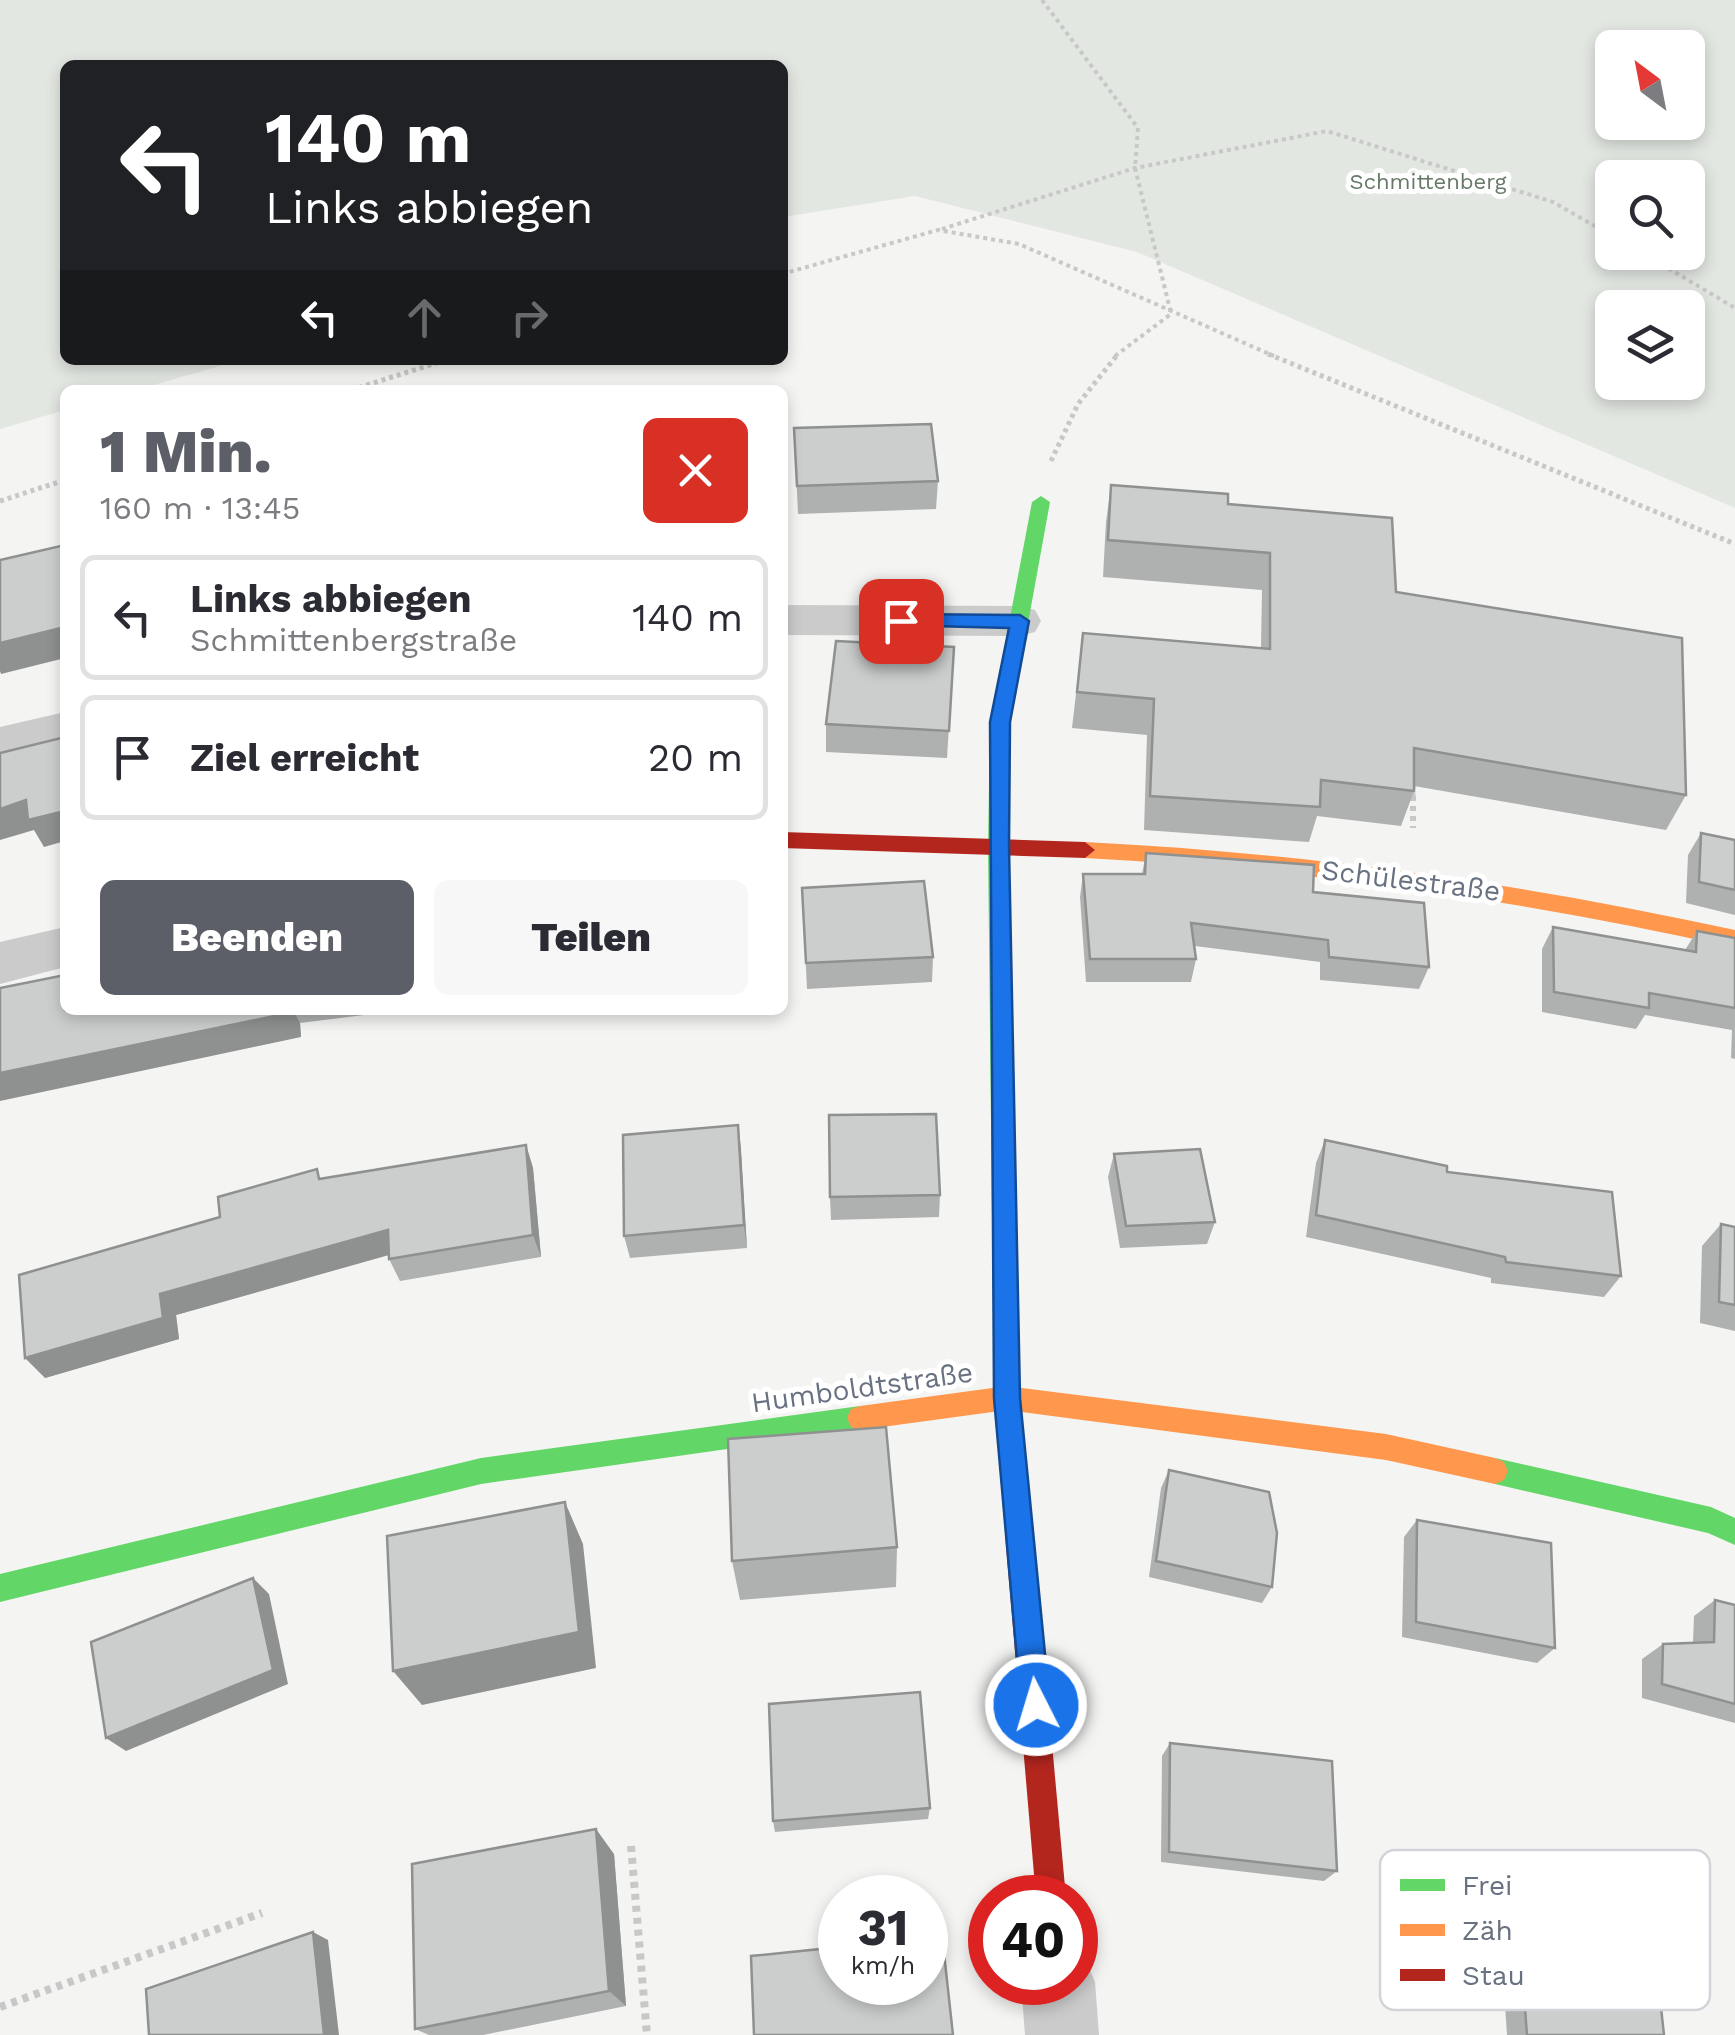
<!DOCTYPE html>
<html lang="de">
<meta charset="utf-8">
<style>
body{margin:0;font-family:"Work Sans",sans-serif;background:#f7f7f7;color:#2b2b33;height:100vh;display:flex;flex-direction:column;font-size:38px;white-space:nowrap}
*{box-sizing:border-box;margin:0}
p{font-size:32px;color:#7c7c81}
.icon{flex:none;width:55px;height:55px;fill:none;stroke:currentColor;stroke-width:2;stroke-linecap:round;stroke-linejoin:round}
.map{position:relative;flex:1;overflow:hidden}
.sheet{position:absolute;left:60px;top:385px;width:728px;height:630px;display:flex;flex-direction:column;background:#fff;border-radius:15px;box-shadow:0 5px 15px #0003}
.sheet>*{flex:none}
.hud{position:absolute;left:60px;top:60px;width:728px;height:305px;border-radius:15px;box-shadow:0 5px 15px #0003;background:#202124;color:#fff;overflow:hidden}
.needle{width:65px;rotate:328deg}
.buttons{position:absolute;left:1595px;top:30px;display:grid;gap:20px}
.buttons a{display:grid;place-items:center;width:110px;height:110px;border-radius:15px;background:#fff;box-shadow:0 5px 15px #0003;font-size:50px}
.speed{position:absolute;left:818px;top:1875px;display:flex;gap:20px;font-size:50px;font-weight:700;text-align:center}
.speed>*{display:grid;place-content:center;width:130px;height:130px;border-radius:50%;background:#fff;box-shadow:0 5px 15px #0003;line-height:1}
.speed small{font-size:25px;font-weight:400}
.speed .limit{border:15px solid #d22;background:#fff;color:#111}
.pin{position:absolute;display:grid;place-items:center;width:85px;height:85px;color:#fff;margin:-42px;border-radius:20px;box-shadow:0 5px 15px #0006}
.me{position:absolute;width:110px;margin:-55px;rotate:355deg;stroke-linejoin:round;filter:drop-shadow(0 0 8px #0008)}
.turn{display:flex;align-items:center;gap:35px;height:210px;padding:0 40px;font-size:45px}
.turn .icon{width:130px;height:130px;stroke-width:2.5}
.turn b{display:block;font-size:70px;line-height:85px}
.lanes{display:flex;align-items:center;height:95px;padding:0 40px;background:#0003;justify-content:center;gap:50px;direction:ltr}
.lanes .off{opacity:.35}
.round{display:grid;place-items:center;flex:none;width:105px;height:105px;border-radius:15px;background:#f7f7f7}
.head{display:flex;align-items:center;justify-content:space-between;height:170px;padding:0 40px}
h1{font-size:60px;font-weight:800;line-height:75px;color:#5c5f68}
.cta{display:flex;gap:20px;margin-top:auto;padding:20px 40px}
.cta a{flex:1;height:115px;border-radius:15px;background:#5c5f68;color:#fff;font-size:40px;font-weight:800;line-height:115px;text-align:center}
.cta a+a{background:#f7f7f7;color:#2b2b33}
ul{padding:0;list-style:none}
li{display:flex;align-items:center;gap:30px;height:125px;margin:0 20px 15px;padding:0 20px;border:5px solid #e1e1e2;border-radius:15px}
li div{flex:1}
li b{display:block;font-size:38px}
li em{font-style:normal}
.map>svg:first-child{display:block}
.green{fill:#e3e7e2;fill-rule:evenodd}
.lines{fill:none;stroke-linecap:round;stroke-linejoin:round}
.path-far3{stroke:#c8c8c8;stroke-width:4;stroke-dasharray:4 4;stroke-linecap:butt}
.path-far2{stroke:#c8c8c8;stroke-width:5;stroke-dasharray:4 4;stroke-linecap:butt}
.path-far1{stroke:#c8c8c8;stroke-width:6;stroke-dasharray:5 5;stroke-linecap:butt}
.path{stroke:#c8c8c8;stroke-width:8;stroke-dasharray:6 6;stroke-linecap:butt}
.street{fill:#cbcbcc;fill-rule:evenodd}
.fast{fill:#63d668;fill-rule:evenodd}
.slow{fill:#ff974d;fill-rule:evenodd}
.jam{fill:#b3261e;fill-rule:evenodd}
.wall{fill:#afb1b1}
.shaded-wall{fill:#8f9090}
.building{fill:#cccece;stroke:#8f9090;stroke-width:2.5}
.route{fill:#1a73e8;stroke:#114b97;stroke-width:2.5}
.labels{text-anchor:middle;stroke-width:10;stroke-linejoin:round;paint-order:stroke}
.far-park-label{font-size:22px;fill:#667866;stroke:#fff}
.street-label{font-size:28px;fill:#687180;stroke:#fff}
.key{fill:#fff;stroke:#d2d4d9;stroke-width:2.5}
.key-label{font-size:28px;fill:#687180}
</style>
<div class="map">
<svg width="1735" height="2035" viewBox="0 0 1735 2035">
<rect width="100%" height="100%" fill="#f4f4f3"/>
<path class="green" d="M0,0H1735V508L1137,252L915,196L783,217L782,65H65V360H241L136,390H65V410L0,429ZM1612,48H1688V122H1612ZM1612,178H1688V252H1612ZM1612,308H1688V382H1612Z"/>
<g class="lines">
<g class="path-far3">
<polyline points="1042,0 1138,128 1135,168 1171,313"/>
<polyline points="942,229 1135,168 1327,131 1553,202 1612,236"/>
<polyline points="1641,252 1735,308"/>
<polyline points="782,274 938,230 1019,244 1274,356"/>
<polyline points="1115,356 1171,314"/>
</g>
<g class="path-far2">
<polyline points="1268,354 1735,544"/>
<polyline points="351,390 446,360"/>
<polyline points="1051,461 1078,404 1118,354"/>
<polyline points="0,501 65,480"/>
<polyline points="1413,785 1413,798"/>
</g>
<polyline class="path-far1" points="1413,796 1413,828"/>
<g class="path">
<polyline points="631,1846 647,2035"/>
<polyline points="0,2007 262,1913"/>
</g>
<g class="street">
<polygon points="782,605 1019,606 1035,610 1041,621 1035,632 1019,636 782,635"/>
<polygon points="65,712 65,746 0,761 0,727"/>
<polygon points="65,927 65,967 0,984 0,942"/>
<polygon points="1075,1952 1084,1956 1095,1982 1099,2035 1025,2035 1021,1982 1075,1982"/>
</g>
<g class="fast">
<polygon points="1041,496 1050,502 1010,723 1008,847 1020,1398 1033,1534 1029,1544 1019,1547 1009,1544 1005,1534 994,1398 988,847 990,723 1032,502"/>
<polygon points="860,1406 869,1409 873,1418 869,1427 860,1430 481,1484 0,1602 0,1574 481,1458"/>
<polygon points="1495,1458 1711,1507 1735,1518 1735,1545 1708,1533 1495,1484 1486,1480 1482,1471 1486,1462"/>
</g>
<g class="slow">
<path d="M1085,842C1305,853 1520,883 1735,930V948C1520,900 1305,869 1085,858L1075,850Z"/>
<polygon points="1007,1386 1386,1434 1495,1458 1504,1462 1508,1471 1504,1480 1495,1484 1386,1460 1007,1410 860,1430 851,1427 847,1418 851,1409 860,1406"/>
</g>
<g class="jam">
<polygon points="782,832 1085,842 1095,850 1085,858 782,848"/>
<polygon points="1019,1521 1029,1524 1033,1534 1066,1898 1036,1898 1005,1534 1009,1524"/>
</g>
</g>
<g class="wall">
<polygon points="794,428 938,481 936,509 798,514"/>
<polygon points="1111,485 1228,504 1396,592 1686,795 1666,830 1414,786 1414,791 1401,826 1317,816 1309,842 1144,830 1147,735 1072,728 1083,633 1261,648 1262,590 1103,577 1106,522"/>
<polygon points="954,647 947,758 826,752 826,724"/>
<polygon points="1701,833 1735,840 1735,915 1686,903 1688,855"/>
<polygon points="1146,853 1313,892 1429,967 1419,989 1320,980 1320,962 1195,946 1196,959 1191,982 1086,982 1080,897 1083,874 1142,874"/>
<polygon points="802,888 933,957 932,982 807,989"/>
<polygon points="1553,927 1685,950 1697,931 1735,938 1735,1059 1731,1058 1732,1030 1645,1015 1636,1029 1542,1012 1542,949"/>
<polygon points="65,1010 404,1010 300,1023 301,1037"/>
<polygon points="738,1125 747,1248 630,1258 624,1236"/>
<polygon points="1325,1140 1447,1172 1621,1276 1604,1297 1491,1283 1491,1278 1306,1237 1316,1163"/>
<polygon points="526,1145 533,1168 541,1257 400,1281 389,1259 389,1255 176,1315 179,1339 45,1378 220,1217 322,1178"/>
<polygon points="1114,1154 1215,1222 1207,1244 1120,1248 1108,1177"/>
<polygon points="940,1195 939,1217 831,1220 830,1197"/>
<polygon points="1721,1224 1735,1227 1735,1331 1700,1323 1702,1246"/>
<polygon points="1169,1470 1272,1587 1262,1603 1149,1577 1161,1488"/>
<polygon points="1417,1520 1555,1648 1537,1663 1402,1637 1404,1537"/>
<polygon points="897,1547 896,1587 740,1600 732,1561"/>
<polygon points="1715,1600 1735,1605 1735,1723 1642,1698 1642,1659 1663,1644 1693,1643 1694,1616"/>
<polygon points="1170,1743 1337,1871 1324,1881 1161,1862 1162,1756"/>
<polygon points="930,1808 928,1819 775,1832 773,1821"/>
<polygon points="614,1854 626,2006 483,2035 429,2035 415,2029"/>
<polygon points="1522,1969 1664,2035 1507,2035 1503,1976"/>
</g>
<g class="shaded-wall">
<polygon points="65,627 65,658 1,674 0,671 0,643"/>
<polygon points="26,800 65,811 65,841 44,847 34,830 0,840 0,809"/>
<polygon points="289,1010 293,1010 300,1023 301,1037 0,1101 0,1073"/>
<polygon points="738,1125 741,1149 747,1248 744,1225"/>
<polygon points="526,1145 533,1168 541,1257 533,1235"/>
<polygon points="388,1230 399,1252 176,1315 179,1339 45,1378 25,1358 160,1294"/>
<polygon points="565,1502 583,1544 596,1668 422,1705 393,1671"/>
<polygon points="253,1578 269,1594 288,1684 126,1751 106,1738"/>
<polygon points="596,1829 614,1854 626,2006 609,1991"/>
<polygon points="313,1932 328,1940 339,2035 324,2035"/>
</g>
<g class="building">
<polygon points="931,424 938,481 797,486 794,428"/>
<polygon points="1111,485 1228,494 1228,504 1392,518 1396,592 1682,638 1686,795 1414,748 1414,791 1321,780 1320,807 1150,796 1154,699 1077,692 1083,633 1270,649 1270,553 1108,540"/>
<polygon points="65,545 65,627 0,643 0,560"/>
<polygon points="836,641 954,647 949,731 826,724"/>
<polygon points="65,737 65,811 28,820 26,800 0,809 0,753"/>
<polygon points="1701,833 1735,840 1735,890 1699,882"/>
<polygon points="1146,853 1314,865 1313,892 1424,903 1429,967 1329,957 1328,940 1191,923 1196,959 1090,959 1083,874 1145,874"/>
<polygon points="924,881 933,957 806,963 802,888"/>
<polygon points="1553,927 1696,952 1697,931 1735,938 1735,1008 1649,993 1649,1008 1554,992"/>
<polygon points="65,975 65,1010 289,1010 289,1013 0,1073 0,988"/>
<polygon points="936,1114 940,1195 830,1197 829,1115"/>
<polygon points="738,1125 744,1225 624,1236 623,1135"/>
<polygon points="1325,1140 1447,1166 1447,1172 1612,1192 1621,1276 1506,1262 1505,1257 1316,1215"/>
<polygon points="526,1145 533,1235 389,1259 388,1230 160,1294 163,1318 25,1358 19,1275 220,1217 218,1197 317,1169 319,1179"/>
<polygon points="1200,1149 1215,1222 1126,1226 1114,1154"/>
<polygon points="1721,1224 1735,1227 1735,1305 1719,1302"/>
<polygon points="886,1427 897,1547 732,1561 728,1439"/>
<polygon points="1169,1470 1269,1492 1277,1533 1272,1587 1156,1561"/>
<polygon points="565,1502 579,1632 393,1671 387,1536"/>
<polygon points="1417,1520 1551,1543 1555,1648 1416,1622"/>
<polygon points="253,1578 273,1670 106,1738 91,1642"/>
<polygon points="1715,1600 1735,1605 1735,1704 1662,1684 1663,1644 1714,1642"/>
<polygon points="920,1692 930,1808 773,1821 769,1704"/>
<polygon points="1170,1743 1332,1761 1337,1871 1169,1852"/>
<polygon points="596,1829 609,1991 415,2029 412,1864"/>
<polygon points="313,1932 324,2035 149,2035 146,1989"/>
<polygon points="942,1935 953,2035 754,2035 751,1956 840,1947 840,1982 925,1982 925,1937"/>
<polygon points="1522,1969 1659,1989 1664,2035 1527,2035"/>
</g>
<polygon class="route" points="901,614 1020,615 1029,621 1010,722 1009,847 1020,1398 1050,1705 1046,1715 1036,1719 1025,1715 1021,1705 994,1398 990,722 1009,628 894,625 894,616"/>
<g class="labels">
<g class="far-park-label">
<text x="1428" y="189">Schmittenberg</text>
</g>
<g class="street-label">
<text transform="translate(1411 880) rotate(7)" y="10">Schülestraße</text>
<text transform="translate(862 1387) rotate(-8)" y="10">Humboldtstraße</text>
</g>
</g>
<rect x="1380" y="1850" width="330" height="160" rx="15" class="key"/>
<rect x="1400" y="1879" width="45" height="12" fill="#63d668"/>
<rect x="1400" y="1924" width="45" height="12" fill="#ff974d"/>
<rect x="1400" y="1969" width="45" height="12" fill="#b3261e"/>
<g class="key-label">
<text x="1462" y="1895">Frei</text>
<text x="1462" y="1940">Zäh</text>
<text x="1462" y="1985">Stau</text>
</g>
</svg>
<div class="buttons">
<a><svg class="needle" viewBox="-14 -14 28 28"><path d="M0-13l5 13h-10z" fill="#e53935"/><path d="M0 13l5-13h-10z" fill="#7c7c81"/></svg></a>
<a><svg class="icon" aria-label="search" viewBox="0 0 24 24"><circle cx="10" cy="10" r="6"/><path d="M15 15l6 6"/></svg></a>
<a><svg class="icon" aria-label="layers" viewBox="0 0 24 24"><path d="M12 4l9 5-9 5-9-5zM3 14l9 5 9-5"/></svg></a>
</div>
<div class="speed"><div>31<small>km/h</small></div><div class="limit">40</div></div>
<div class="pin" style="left:901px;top:621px;background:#d93025"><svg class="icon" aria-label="arrive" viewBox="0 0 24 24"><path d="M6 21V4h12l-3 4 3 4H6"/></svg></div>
<svg class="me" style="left:1036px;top:1705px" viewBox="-20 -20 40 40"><circle r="17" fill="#1a73e8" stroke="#fff" stroke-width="3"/><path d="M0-11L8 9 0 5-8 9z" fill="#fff"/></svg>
<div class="hud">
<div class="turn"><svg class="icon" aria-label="left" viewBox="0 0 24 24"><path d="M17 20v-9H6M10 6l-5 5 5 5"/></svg><div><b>140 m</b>Links abbiegen</div></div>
<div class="lanes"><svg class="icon" aria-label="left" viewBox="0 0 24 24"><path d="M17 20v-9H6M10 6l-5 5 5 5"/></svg><svg class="icon off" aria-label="ahead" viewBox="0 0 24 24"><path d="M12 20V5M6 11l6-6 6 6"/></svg><svg class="icon off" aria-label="right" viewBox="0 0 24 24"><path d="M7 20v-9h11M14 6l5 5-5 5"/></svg></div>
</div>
<section class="sheet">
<div class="head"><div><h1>1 Min.</h1><p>160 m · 13:45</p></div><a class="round" style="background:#d93025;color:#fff"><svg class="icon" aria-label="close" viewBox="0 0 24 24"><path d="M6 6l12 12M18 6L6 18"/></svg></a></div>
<ul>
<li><svg class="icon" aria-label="left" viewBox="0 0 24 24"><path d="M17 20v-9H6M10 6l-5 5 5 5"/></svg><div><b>Links abbiegen</b><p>Schmittenbergstraße</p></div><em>140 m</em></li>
<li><svg class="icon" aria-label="arrive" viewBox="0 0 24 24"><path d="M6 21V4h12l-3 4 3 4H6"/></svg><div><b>Ziel erreicht</b></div><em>20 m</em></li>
</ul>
<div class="cta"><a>Beenden</a><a>Teilen</a></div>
</section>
</div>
